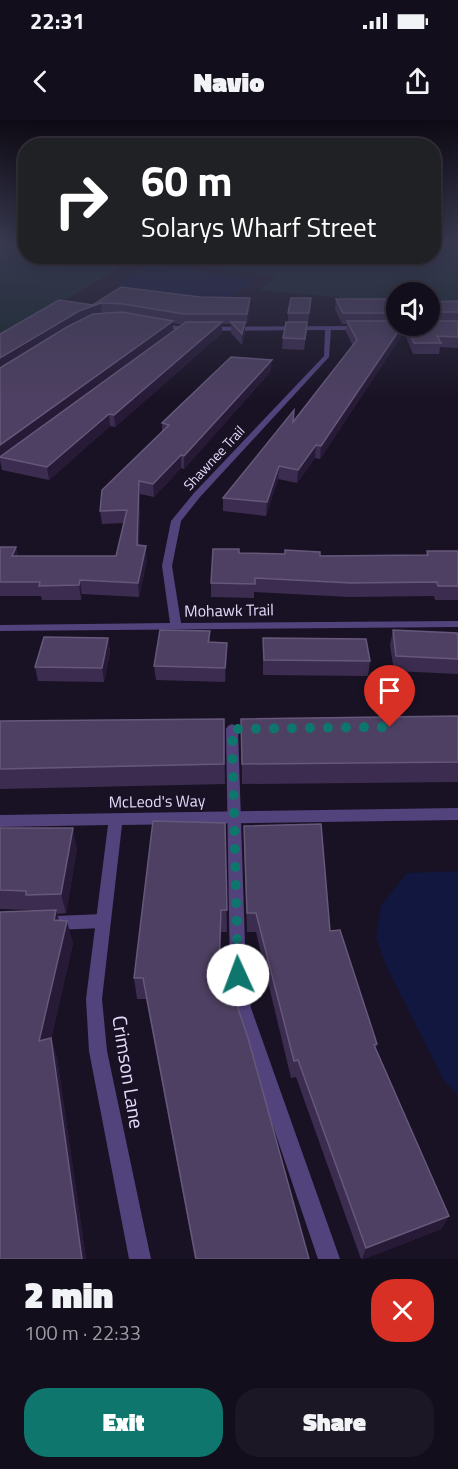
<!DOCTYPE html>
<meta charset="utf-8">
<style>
body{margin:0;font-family:"Titillium Web",sans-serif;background:#1c1724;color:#f1f3f6;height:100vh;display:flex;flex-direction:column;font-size:22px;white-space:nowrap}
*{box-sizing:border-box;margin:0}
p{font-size:20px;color:#9d9ca3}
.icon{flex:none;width:33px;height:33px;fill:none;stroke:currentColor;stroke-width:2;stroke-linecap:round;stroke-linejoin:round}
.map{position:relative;height:1139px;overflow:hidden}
.drawer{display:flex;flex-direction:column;background:#130e1b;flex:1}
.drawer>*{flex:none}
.top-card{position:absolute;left:18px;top:18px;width:423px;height:126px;border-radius:24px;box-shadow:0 3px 15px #0003,0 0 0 2px #322e3a;background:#202124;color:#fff;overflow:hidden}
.fabs{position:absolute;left:386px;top:162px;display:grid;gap:12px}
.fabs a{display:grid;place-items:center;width:54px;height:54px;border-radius:50%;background:#130e1b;box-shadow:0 3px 15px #0003,0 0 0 2px #322e3a;font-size:30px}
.pin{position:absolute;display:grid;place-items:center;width:51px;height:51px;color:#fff;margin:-62px -26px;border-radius:50% 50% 50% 0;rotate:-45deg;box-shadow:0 0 6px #0007}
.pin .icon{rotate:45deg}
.me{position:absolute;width:66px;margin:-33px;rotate:358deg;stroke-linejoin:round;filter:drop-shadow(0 0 4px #0008)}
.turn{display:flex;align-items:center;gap:21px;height:126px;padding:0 24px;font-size:27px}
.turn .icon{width:78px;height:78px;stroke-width:2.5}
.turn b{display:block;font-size:42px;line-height:51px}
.round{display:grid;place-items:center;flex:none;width:63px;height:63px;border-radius:24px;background:#1c1724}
.headline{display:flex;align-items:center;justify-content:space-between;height:102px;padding:0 24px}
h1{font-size:36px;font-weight:800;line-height:45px}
.action{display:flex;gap:12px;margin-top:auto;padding:12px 24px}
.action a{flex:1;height:69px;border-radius:24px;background:#0f766e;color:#fff;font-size:24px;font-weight:800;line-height:69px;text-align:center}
.action a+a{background:#1c1724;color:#f1f3f6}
.status{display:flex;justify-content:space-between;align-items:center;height:42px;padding:0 30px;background:#130e1b;direction:ltr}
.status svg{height:16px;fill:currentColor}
header{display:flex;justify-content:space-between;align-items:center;height:78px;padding:0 24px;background:#130e1b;font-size:27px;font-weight:800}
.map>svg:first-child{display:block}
.green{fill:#16292d}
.water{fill:#11173e}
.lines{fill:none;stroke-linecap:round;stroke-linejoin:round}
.lane{fill:#52437d;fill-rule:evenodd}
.street{fill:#52437d;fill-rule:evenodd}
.wall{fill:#3c2d50;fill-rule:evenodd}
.shaded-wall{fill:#261a37}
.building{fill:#4e4062;stroke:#66587a;stroke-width:1.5}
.route{stroke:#0f766e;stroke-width:10;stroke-dasharray:0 18}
.labels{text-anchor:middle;stroke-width:4.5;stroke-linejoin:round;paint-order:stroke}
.far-street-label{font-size:14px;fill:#e5dafa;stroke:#191224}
.street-label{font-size:16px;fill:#e5dafa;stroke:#191224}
.near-street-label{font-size:20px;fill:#e5dafa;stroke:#191224}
</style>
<div class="status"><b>22:31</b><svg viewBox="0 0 49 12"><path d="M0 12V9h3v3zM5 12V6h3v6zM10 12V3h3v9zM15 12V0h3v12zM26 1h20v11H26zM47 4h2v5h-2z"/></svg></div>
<header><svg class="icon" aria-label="back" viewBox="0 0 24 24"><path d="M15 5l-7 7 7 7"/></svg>Navio<svg class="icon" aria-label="share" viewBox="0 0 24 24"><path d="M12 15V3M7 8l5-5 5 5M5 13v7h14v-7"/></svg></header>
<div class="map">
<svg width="458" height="1139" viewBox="0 0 458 1139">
<rect width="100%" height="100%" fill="#191224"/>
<polygon class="green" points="0,123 25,123 26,136 434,136 434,123 458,123 458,189 429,186 429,172 396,172 396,183 260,170 276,156 138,137 0,218"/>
<g class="water">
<path d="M149,144L241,156L255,161C237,174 232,179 209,179L116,164Z"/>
<polygon points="458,751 458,976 443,959 386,846 376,817 381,786 407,753"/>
</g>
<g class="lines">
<g class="lane">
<polygon points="232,604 236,606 238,609 246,855 251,888 340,1139 318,1139 233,888 230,855 226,609 228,606"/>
<polygon points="103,794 109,796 111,801 109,806 103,808 54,810 48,808 46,803 48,798 54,796"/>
</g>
<g class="street">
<polygon points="159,203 184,207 360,206 363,208 360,210 331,210 329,237 200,377 181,401 172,446 181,503 458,501 458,507 0,511 0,505 170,503 162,446 171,401 194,373 324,236 325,210 184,211 157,206 156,205"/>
<polygon points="458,688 458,700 122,705 102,879 107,931 151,1139 129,1139 89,931 86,879 108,705 0,707 0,695"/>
</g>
</g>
<g class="wall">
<path d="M121,167L250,188L247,204H245V213L242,225L231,213V204H222V213L115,307L110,306L49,360L2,350L0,340V214L93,185ZM173,203L183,205L144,233Z"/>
<polygon points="336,179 396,179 396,206 429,206 429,182 458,182 458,228 440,227 439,234 413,234 404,212 320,339 315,338 297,363 278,359 266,396 223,391 223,378 294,300 353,226 346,212 347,204 342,204 335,189"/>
<polygon points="310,188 304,230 282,229 283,218 288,202 288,193"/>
<polygon points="271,251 184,349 181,348 154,377 140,374 139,426 147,440 139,477 82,474 81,480 42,480 41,476 0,476 0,427 16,427 18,436 116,436 124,403 102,404 100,391 162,311 162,303"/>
<polygon points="427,431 458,431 458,480 435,480 434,476 349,477 254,472 254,478 211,477 211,463 239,433 320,436 426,435"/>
<polygon points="393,510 458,518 458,554 394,551 390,525"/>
<polygon points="210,511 210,522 227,537 225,562 156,560 154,546"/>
<polygon points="108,518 110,532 104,562 38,561 35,547"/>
<polygon points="263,518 370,541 368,556 263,555"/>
<polygon points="458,596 458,662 242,664 241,599"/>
<polygon points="224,599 225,664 0,669 0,601"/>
<polygon points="225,703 227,812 221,812 219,873 309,1139 195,1139 146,879 137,879 134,858"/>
<polygon points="244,706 330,811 377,924 376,928 449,1096 441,1109 364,1139 361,1139 296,957 291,958 256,812 247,812 244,725"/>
<polygon points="0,708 77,728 66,793 57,794 59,801 73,823 51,919 57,938 86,1139 0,1139 31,791 31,790 0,789"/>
</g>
<g class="shaded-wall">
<polygon points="250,178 250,188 247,204 247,194"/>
<polygon points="101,183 102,194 0,250 0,238 79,191"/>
<polygon points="173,201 173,211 0,337 0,325"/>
<polygon points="222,202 222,213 115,307 114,295"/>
<polygon points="245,202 245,213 242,225 242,214"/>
<polygon points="402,206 404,206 404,212 320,339 321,326"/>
<polygon points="272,240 271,251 184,349 184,336"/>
<polygon points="109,294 110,306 49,360 47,347"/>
<polygon points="316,325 315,338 297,363 298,350"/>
<polygon points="181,335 181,348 154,377 153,364"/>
<polygon points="279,346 278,359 266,396 267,382"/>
<polygon points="139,361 140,374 138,439 137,425"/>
<polygon points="146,426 147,440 139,477 138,463"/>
<polygon points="16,427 19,441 12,436"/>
<polygon points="80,460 82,474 81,480 79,465"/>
<polygon points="108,518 110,532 104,562 102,548"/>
<polygon points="227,523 227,537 225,562 225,548"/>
<polygon points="73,708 77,728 66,793 61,774"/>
<polygon points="56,790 62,812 54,800"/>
<polygon points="221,790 221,812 218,894 218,874"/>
<polygon points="67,801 73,823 51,919 57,938 86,1139 82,1139 39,921"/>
<polygon points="449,1096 441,1109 364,1139 362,1139 366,1128"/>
</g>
<g class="building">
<polygon points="121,167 200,177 250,178 247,194 184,194 123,184 101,183 79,191 0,238 0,214 59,180 93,185"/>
<polygon points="291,178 311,178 309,193 288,193"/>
<polygon points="336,179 396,179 396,193 343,193"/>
<polygon points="457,181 458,182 458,192 429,192 429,182"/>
<polygon points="122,192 173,201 0,325 0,248 67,207 93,194"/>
<polygon points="347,201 396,201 396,206 402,206 321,326 316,325 298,350 279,346 267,382 223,378 294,290 293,302 357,220"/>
<polygon points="429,201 458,201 458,217 437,216 441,223 414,223 407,206 429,206"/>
<polygon points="186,202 222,202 114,295 109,294 47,347 0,337"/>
<polygon points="231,202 245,202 242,214"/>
<polygon points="286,202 307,202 305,219 283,218"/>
<polygon points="231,237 272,240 184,336 181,335 153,364 139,361 137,425 146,426 138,463 80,460 79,465 39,466 40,462 0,462 0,427 16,427 12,436 116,436 127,390 100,391 102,370 169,305 162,303"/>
<polygon points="213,429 239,429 239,433 285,434 285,430 320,432 320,436 428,435 427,431 458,431 458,466 438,466 437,462 351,463 255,458 255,464 211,463"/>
<polygon points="160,510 210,511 208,522 227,523 225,548 154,546"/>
<polygon points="393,510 457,513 458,518 458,539 396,536"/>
<polygon points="44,517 108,518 102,548 35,547"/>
<polygon points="263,518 366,519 370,541 264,540"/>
<polygon points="458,596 458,642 242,644 241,599"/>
<polygon points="224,599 224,644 0,649 0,601"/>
<polygon points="153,701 225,703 227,790 221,790 218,874 232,870 248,918 309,1139 196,1139 143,858 134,858"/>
<polygon points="321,704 330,811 340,810 377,924 374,925 449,1096 366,1128 298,940 294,941 256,793 247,793 244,706"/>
<polygon points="0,708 73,708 61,774 26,775 26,771 0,770"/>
<polygon points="56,790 54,800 67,801 39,921 51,918 82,1139 0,1139 0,792"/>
</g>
<linearGradient id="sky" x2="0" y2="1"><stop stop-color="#0e0a14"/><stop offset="0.44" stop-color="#383950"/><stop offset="1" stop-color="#383950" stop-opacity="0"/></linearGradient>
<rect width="458" height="282" fill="url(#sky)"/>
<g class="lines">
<polyline class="route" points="238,855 232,609 390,607"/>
</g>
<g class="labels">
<g class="far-street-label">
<text transform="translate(214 338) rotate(-47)" y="5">Shawnee Trail</text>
</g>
<g class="street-label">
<text transform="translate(229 490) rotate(-1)" y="6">Mohawk Trail</text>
<text transform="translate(157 681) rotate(-1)" y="6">McLeod's Way</text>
</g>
<g class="near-street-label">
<text transform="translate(128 952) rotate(81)" y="7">Crimson Lane</text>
</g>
</g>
</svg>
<div class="fabs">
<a><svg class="icon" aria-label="sound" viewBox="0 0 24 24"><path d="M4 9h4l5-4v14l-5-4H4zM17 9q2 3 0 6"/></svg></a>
</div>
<div class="pin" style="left:390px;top:607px;background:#d93025"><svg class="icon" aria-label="arrive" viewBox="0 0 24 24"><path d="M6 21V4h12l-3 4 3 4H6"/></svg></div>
<svg class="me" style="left:238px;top:855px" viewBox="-20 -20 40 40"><circle r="19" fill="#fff"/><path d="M0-13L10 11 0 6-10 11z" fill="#0f766e"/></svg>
<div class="top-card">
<div class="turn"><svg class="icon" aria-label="right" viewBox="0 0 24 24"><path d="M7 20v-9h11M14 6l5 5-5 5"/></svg><div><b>60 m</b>Solarys Wharf Street</div></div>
</div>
</div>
<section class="drawer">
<div class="headline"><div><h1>2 min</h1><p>100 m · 22:33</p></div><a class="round" style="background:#d93025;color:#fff"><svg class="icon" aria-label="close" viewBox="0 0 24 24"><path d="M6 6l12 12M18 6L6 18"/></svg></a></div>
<div class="action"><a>Exit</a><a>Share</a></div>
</section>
